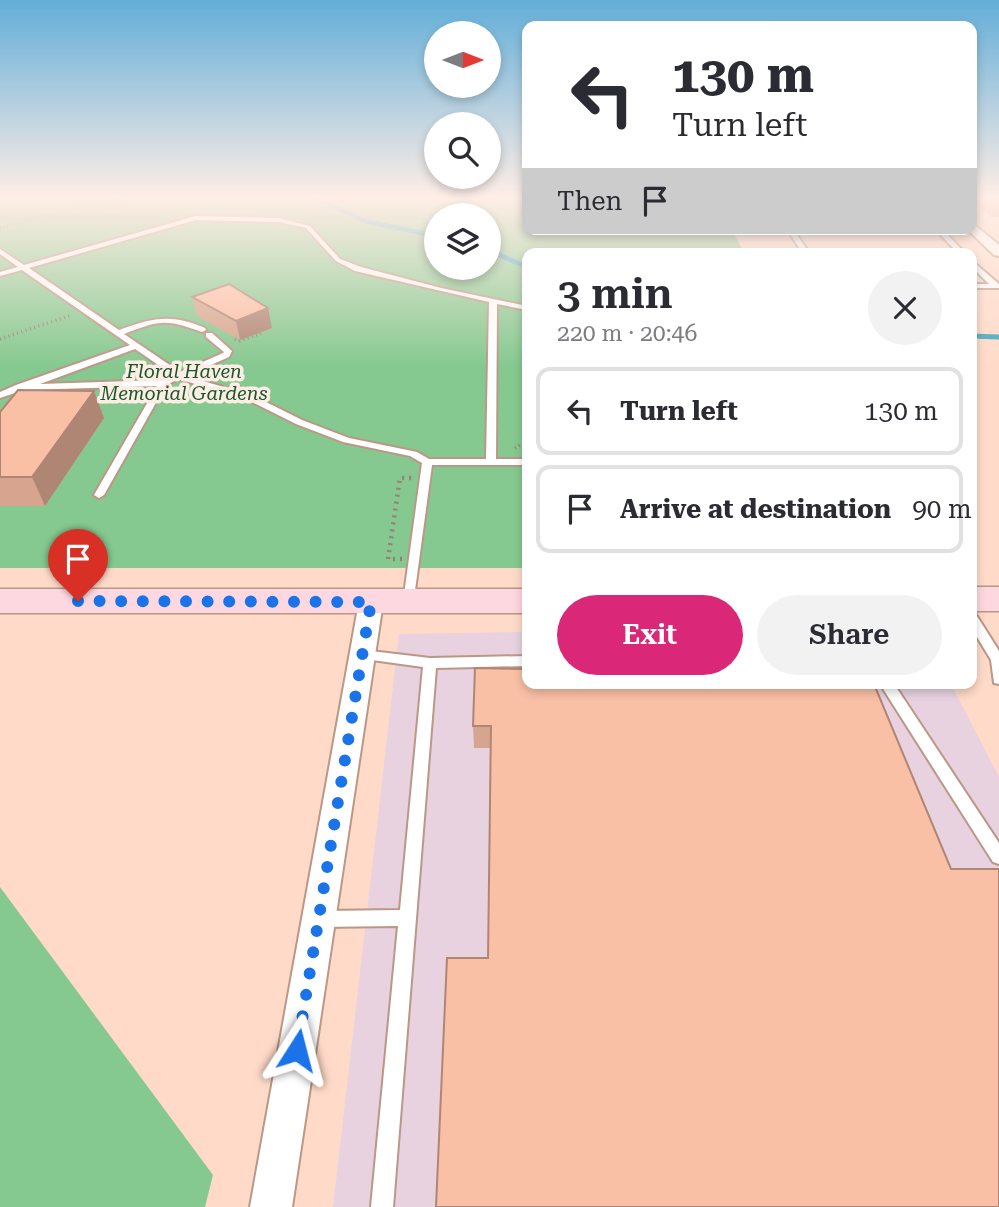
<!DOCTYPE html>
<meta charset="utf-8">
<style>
body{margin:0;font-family:"Roboto Serif",serif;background:#f2f2f3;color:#2b2b33;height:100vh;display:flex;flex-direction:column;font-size:26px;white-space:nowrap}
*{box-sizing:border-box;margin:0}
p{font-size:23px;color:#7c7c81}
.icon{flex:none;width:38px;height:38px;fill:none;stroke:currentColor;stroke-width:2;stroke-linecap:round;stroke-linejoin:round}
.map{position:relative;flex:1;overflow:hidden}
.sheet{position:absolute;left:522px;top:248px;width:455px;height:441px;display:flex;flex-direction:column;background:#fff;border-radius:14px;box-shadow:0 4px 10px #0003}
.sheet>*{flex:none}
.hud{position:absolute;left:522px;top:21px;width:455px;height:214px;border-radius:14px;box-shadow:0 4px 10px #0003;background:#fff;color:#2b2b33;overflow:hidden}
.needle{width:46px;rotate:90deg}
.tools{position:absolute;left:424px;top:21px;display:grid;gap:14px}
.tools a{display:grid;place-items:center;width:77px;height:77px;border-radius:50%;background:#fff;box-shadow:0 4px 10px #0003;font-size:35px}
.pin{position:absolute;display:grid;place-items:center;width:60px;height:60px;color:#fff;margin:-72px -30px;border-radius:50% 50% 50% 0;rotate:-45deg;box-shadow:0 0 7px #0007}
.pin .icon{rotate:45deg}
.me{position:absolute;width:77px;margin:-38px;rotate:9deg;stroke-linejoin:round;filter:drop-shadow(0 0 5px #0008)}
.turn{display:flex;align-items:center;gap:24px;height:147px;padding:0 35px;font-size:32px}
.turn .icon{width:91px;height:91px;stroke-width:2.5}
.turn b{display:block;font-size:49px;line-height:60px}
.then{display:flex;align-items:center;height:66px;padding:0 35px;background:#0003;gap:14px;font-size:26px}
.round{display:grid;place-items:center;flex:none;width:74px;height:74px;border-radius:37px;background:#f2f2f3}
.head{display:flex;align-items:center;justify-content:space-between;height:119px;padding:0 35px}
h1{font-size:42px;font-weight:600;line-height:52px}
.button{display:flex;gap:14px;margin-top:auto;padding:14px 35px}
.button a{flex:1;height:80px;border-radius:42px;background:#db2777;color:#fff;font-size:28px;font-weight:600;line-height:80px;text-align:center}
.button a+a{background:#f2f2f3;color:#2b2b33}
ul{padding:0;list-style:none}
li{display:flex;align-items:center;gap:21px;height:88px;margin:0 14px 10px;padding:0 21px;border:4px solid #e1e1e2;border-radius:14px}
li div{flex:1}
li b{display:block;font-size:26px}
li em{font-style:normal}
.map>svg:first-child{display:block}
.industrial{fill:#e8d2df}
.green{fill:#86c990;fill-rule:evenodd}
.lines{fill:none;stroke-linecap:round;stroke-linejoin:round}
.stream-far1{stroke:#3da6c0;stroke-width:4.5}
.stream{stroke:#3da6c0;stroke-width:5}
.lane-casing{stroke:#ba9786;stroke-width:4}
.street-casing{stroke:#ba9786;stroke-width:4}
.secondary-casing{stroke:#ba9786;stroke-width:3}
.path-far2{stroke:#987f73;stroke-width:2.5;stroke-dasharray:1 2.5;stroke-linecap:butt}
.path-far1{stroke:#987f73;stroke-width:3.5;stroke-dasharray:1 3.5;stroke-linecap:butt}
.path{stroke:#987f73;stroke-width:4.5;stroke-dasharray:2 5;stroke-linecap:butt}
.lane{fill:#fff;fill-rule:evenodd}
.street{fill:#fff;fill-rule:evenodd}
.secondary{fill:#fed8e1;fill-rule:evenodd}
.wall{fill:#d7a58f}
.shaded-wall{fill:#af8674}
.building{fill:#fac0a6;stroke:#af8674;stroke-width:2}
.route{stroke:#1a73e8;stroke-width:12;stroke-dasharray:0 21.6}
.labels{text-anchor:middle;stroke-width:7;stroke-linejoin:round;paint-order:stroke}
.far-park-label{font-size:19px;font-style:italic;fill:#1b562a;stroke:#fcede5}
</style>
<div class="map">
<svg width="999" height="1207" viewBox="0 0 999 1207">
<rect width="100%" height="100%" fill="#ffdac8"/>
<polygon class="industrial" points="527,632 527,684 951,684 999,777 999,1207 333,1207 399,634"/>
<g class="green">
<path d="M0,198H527V229H731L745,254H527V568H0ZM436,215H488V268H436Z"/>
<polygon points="0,887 213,1175 205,1207 0,1207"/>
</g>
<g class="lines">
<g class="stream-far1">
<polyline points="316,198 365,221 436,236"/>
<polyline points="488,250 527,267"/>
</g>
<polyline class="stream" points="971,336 999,337"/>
<defs>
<g id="lane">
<path d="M196,216L279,218L310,226L340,259L361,267L441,288L527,306V310L497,304L496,459H527V465H432L413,605H405L403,602L422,463L410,456L343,442L296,424L248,400L179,379L166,385L104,495L99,498L94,495L157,386L24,390L0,398V392L16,385L130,345L22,270L0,276V272L18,267L0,254V249L24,265ZM196,220L279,222L306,228L336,261L355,271L489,302L486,459H429L417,452L349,438L302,420L254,396L186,376L229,357L232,351L212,333H206V337L224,352L223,353L180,372L124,334C161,320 165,319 202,332L206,330L205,328C171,313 152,318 119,330L29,268ZM135,349L173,375L162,380L40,384Z"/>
<polygon points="787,229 793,229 810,254 803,254"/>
<polygon points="935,229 942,229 966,254 959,254"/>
<polygon points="971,260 999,284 999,288 971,288 971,284 989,284 971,266"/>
<polygon points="971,612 975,613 999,651 999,684 994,683 991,660 971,627"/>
<polygon points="362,650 430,658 527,656 527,666 436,668 393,1207 371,1207 398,926 320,927 314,925 311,919 314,913 320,911 400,910 423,667 357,658 355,655 357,652"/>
<polygon points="880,684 894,684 999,843 999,864 993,862"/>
</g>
<g id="street">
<polygon points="971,222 999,245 999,256 994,255 967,229 971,229"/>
<polygon points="371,594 380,596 383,602 292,1207 250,1207 359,602 362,596"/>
</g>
<g id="secondary">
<rect x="971" y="587" width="28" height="24"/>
<rect x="0" y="589" width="527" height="24"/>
</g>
</defs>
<use href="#lane" class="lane-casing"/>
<use href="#street" class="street-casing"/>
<use href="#secondary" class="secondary-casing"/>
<g class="path-far2">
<polyline points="93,203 89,201 100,198"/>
<polyline points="0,228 94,203 114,207 107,210 126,205 109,203 118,201 113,198"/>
</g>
<g class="path-far1">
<polyline points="0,339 72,315"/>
<polyline points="235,339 239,341 261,333"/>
<polyline points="515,448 527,441"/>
</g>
<polyline class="path" points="402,559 388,559 400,478 412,478"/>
<use href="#lane" class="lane"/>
<use href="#street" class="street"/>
<use href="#secondary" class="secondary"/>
</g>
<g class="wall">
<polygon points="971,198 999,198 999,217 991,217 971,200"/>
<polygon points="192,297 268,308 272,328 240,340 197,316"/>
<polygon points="94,391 104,418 45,506 0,506 0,412"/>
<polygon points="527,669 488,958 490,748 474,748 473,726"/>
</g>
<g class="shaded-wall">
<polygon points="268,308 272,328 240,340 236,321"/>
<polygon points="94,391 104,418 45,506 32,477"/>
</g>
<g class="building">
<polygon points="229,284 268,308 236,321 192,297"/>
<polygon points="18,390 94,391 32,477 0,477 0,412"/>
<polygon points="475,668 527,669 527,684 874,684 951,869 999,869 999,1207 436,1207 447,958 488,958 491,726 473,726"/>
</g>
<linearGradient id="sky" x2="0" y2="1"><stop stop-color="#63aed8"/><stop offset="0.54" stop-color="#ffeee6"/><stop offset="1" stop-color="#ffeee6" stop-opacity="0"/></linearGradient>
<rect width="999" height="367" fill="url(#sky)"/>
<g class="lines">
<polyline class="route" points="78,601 371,602 297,1050"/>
</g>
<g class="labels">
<g class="far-park-label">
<text x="184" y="378">Floral Haven<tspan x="184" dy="22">Memorial Gardens</tspan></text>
</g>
</g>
</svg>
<div class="tools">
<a><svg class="needle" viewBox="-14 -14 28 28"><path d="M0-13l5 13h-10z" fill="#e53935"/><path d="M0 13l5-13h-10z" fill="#7c7c81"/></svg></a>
<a><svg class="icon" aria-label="search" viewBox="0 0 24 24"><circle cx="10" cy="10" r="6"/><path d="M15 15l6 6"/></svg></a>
<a><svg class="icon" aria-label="layers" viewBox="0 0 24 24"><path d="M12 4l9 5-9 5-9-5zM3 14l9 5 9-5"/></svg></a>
</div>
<div class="pin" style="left:78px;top:601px;background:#d93025"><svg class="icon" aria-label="arrive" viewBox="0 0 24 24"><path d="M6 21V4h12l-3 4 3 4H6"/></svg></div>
<svg class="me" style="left:297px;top:1050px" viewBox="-20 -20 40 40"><path d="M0-17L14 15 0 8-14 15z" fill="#1a73e8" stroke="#fff" stroke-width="4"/></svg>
<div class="hud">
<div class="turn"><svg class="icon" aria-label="left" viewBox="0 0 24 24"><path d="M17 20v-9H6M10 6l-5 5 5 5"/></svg><div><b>130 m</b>Turn left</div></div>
<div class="then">Then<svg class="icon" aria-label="arrive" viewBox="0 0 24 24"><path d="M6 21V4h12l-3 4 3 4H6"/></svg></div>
</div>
<section class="sheet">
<div class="head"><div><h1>3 min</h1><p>220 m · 20:46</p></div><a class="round"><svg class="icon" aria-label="close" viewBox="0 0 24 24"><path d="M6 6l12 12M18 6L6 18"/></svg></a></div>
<ul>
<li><svg class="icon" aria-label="left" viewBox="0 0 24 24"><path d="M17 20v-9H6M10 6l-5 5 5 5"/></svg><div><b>Turn left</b></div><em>130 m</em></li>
<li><svg class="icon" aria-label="arrive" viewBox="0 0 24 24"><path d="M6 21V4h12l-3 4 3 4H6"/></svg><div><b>Arrive at destination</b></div><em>90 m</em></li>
</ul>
<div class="button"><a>Exit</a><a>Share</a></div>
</section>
</div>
